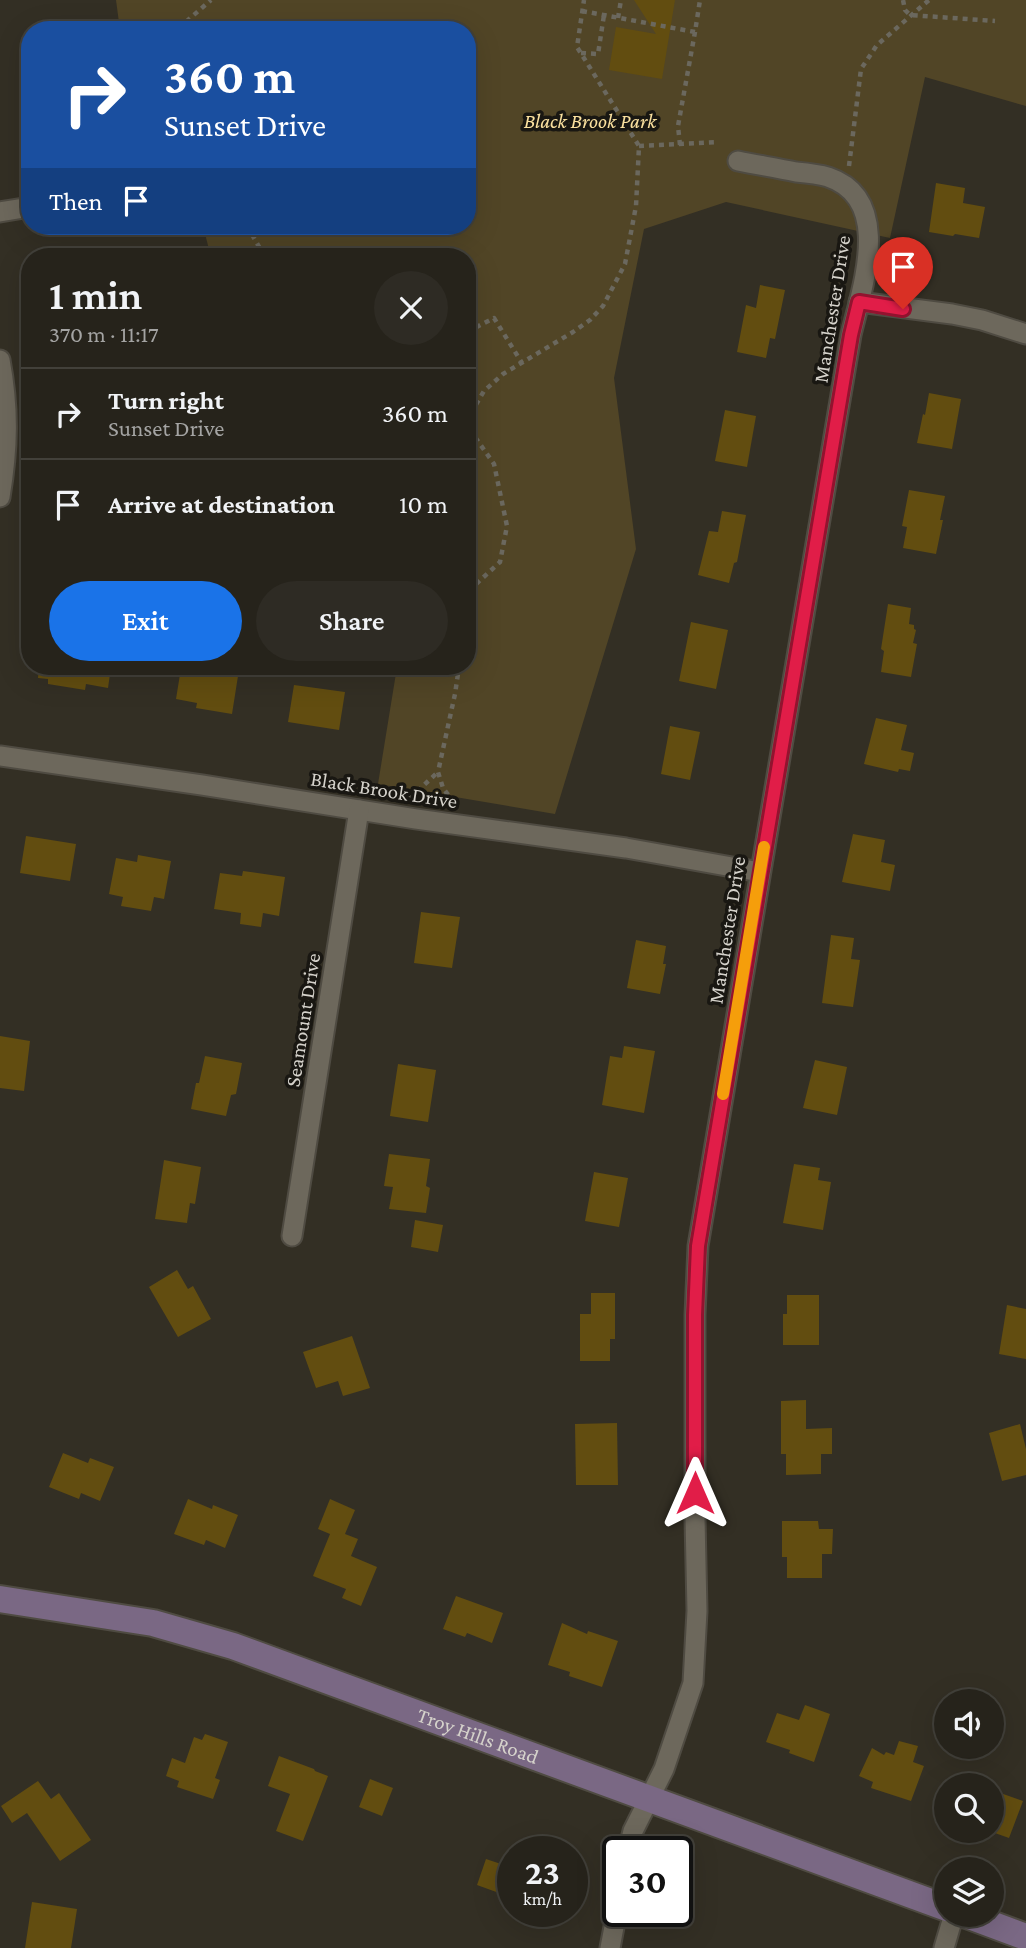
<!DOCTYPE html>
<meta charset="utf-8">
<style>
body{margin:0;font-family:"Crimson Pro",serif;background:#2e2b24;color:#f1f3f6;height:100vh;display:flex;flex-direction:column;font-size:26px;white-space:nowrap}
*{box-sizing:border-box;margin:0}
p{font-size:23px;color:#a4a4a3}
.icon{flex:none;width:38px;height:38px;fill:none;stroke:currentColor;stroke-width:2;stroke-linecap:round;stroke-linejoin:round}
.map{position:relative;flex:1;overflow:hidden}
.details{position:absolute;left:21px;top:248px;width:455px;height:427px;display:flex;flex-direction:column;background:#26231b;border-radius:28px;box-shadow:0 7px 28px #0002,0 0 0 2px #42403a}
.details>*{flex:none}
.guide{position:absolute;left:21px;top:21px;width:455px;height:214px;border-radius:28px;box-shadow:0 7px 28px #0002,0 0 0 2px #42403a;background:#1a4fa0;color:#fff;overflow:hidden}
.tools{position:absolute;left:934px;top:1689px;display:grid;gap:14px}
.tools a{display:grid;place-items:center;width:70px;height:70px;border-radius:50%;background:#26231b;box-shadow:0 7px 28px #0002,0 0 0 2px #42403a;font-size:35px}
.speed{position:absolute;left:497px;top:1836px;display:flex;gap:14px;font-size:35px;font-weight:700;text-align:center}
.speed>*{display:grid;place-content:center;width:91px;height:91px;border-radius:50%;background:#26231b;box-shadow:0 7px 28px #0002,0 0 0 2px #42403a;line-height:1}
.speed small{font-size:18px;font-weight:400}
.speed .limit{border:4px solid #111;border-radius:10px;background:#fff;color:#111}
.pin{position:absolute;display:grid;place-items:center;width:60px;height:60px;color:#fff;margin:-72px -30px;border-radius:50% 50% 50% 0;rotate:-45deg;box-shadow:0 0 7px #0007}
.pin .icon{rotate:45deg}
.me{position:absolute;width:77px;margin:-38px;rotate:0deg;stroke-linejoin:round;filter:drop-shadow(0 0 5px #0008)}
.turn{display:flex;align-items:center;gap:24px;height:147px;padding:0 28px;font-size:32px}
.turn .icon{width:91px;height:91px;stroke-width:2.5}
.turn b{display:block;font-size:49px;line-height:60px}
.then{display:flex;align-items:center;height:66px;padding:0 28px;background:#0003;gap:14px;font-size:26px}
.round{display:grid;place-items:center;flex:none;width:74px;height:74px;border-radius:37px;background:#2e2b24}
.headline{display:flex;align-items:center;justify-content:space-between;height:119px;padding:0 28px}
h1{font-size:42px;font-weight:600;line-height:52px}
.cta{display:flex;gap:14px;margin-top:auto;padding:14px 28px}
.cta a{flex:1;height:80px;border-radius:42px;background:#1a73e8;color:#fff;font-size:28px;font-weight:600;line-height:80px;text-align:center}
.cta a+a{background:#2e2b24;color:#f1f3f6}
ul{padding:0;list-style:none}
li{display:flex;align-items:center;gap:21px;height:91px;padding:0 28px;border-top:2px solid #42403a}
li div{flex:1}
li b{display:block;font-size:26px}
li em{font-style:normal}
.map>svg:first-child{display:block}
.green{fill:#514526}
.building{fill:#624d10}
.lines{fill:none;stroke-linecap:round;stroke-linejoin:round}
.street-casing{stroke:#4f4b42;stroke-width:23}
.secondary-casing{stroke:#4f4b42;stroke-width:30}
.path{stroke:#6b685e;stroke-width:4.5;stroke-dasharray:5 5;stroke-linecap:butt}
.street{stroke:#6d685c;stroke-width:19}
.secondary{stroke:#7a6884;stroke-width:26}
.route-casing{stroke:#92132f;stroke-width:18}
.route{stroke:#e11d48;stroke-width:12}
.slow{stroke:#f59e0b;stroke-width:12}
.labels{text-anchor:middle;stroke-width:7;stroke-linejoin:round;paint-order:stroke}
.park-label{font-size:21px;font-style:italic;fill:#fbe19f;stroke:#191712}
.street-label{font-size:21px;fill:#d5d2cb;stroke:#191712}
</style>
<div class="map">
<svg width="1026" height="1948" viewBox="0 0 1026 1948">
<rect width="100%" height="100%" fill="#332f24"/>
<polygon class="green" points="116,0 1026,0 1026,106 925,77 890,238 726,202 644,229 614,378 636,549 555,814 378,784 397,667 467,667 467,257 211,257 203,226 467,226 467,30 120,30"/>
<g class="building">
<polygon points="634,0 675,0 662,79 609,70 616,27 656,34"/>
<polygon points="936,183 965,188 963,203 985,207 979,238 955,234 953,236 929,232"/>
<polygon points="760,285 785,290 775,339 770,338 766,358 737,352 746,305 756,308"/>
<polygon points="929,393 961,399 952,449 917,443 923,414 925,415"/>
<polygon points="725,410 756,416 747,467 715,461"/>
<polygon points="909,490 945,496 940,520 943,520 936,554 903,548 907,527 902,526"/>
<polygon points="722,511 746,515 737,562 734,563 729,583 698,575 709,531 718,532"/>
<polygon points="888,604 911,608 909,624 914,625 914,629 916,630 913,643 917,644 911,677 881,672 884,651 881,649"/>
<polygon points="691,622 728,630 716,689 679,681"/>
<polygon points="39,667 111,667 108,688 86,684 85,690 48,684 48,679 38,678"/>
<polygon points="181,668 238,676 232,714 196,708 197,703 176,699"/>
<polygon points="294,685 345,692 339,730 288,722"/>
<polygon points="876,718 907,725 901,750 914,753 910,771 899,769 898,772 864,764"/>
<polygon points="670,726 700,732 690,780 661,774"/>
<polygon points="853,834 885,840 881,862 895,865 890,891 842,882"/>
<polygon points="26,836 76,844 70,881 20,873"/>
<polygon points="138,855 171,861 164,899 154,897 151,911 121,906 123,897 109,894 116,858 137,862"/>
<polygon points="243,871 285,877 279,916 263,913 261,927 240,924 241,913 214,909 220,873 242,876"/>
<polygon points="421,912 460,917 452,968 414,963"/>
<polygon points="831,935 854,938 851,959 860,960 853,1007 822,1003"/>
<polygon points="636,940 666,946 663,964 666,964 660,994 627,988"/>
<polygon points="0,1036 30,1041 24,1091 0,1088"/>
<polygon points="624,1046 655,1051 644,1113 602,1105 610,1056 622,1058"/>
<polygon points="205,1056 242,1063 236,1094 231,1095 226,1116 191,1109 196,1083 199,1083"/>
<polygon points="815,1060 847,1067 837,1115 803,1108"/>
<polygon points="398,1064 436,1070 428,1122 390,1116"/>
<polygon points="389,1154 430,1159 426,1186 430,1188 426,1213 389,1209 393,1187 384,1186"/>
<polygon points="164,1160 201,1167 195,1204 190,1203 187,1223 155,1219"/>
<polygon points="794,1164 820,1168 818,1180 831,1182 823,1230 783,1223"/>
<polygon points="594,1172 628,1178 619,1227 585,1221"/>
<polygon points="415,1220 443,1225 438,1252 411,1247"/>
<polygon points="177,1270 188,1289 193,1286 211,1319 178,1337 149,1287"/>
<polygon points="591,1293 615,1293 615,1339 610,1339 610,1361 580,1361 580,1314 591,1314"/>
<polygon points="787,1295 819,1295 819,1345 783,1345 783,1314 787,1314"/>
<polygon points="1007,1305 1026,1309 1026,1359 999,1354"/>
<polygon points="352,1336 370,1388 343,1396 338,1381 316,1388 303,1352"/>
<polygon points="806,1400 806,1429 832,1428 832,1454 821,1454 821,1474 786,1475 786,1454 781,1454 781,1401"/>
<polygon points="617,1423 618,1485 576,1485 575,1424"/>
<polygon points="1020,1424 1026,1449 1026,1475 1002,1481 989,1433"/>
<polygon points="63,1453 88,1463 90,1458 114,1467 100,1501 81,1493 79,1499 49,1487"/>
<polygon points="188,1499 212,1509 213,1505 238,1515 225,1548 206,1540 204,1545 174,1534"/>
<polygon points="330,1499 355,1510 345,1534 358,1539 351,1556 377,1567 361,1606 342,1598 346,1589 313,1576 330,1534 318,1529"/>
<polygon points="782,1521 818,1521 819,1529 833,1529 832,1554 822,1554 822,1578 787,1578 787,1557 782,1557"/>
<polygon points="456,1596 503,1613 492,1643 467,1633 465,1637 443,1629"/>
<polygon points="562,1623 587,1634 588,1631 618,1641 602,1687 569,1676 570,1672 548,1665"/>
<polygon points="805,1705 830,1714 814,1762 789,1753 790,1750 766,1742 777,1713 799,1720"/>
<polygon points="205,1734 228,1742 215,1778 220,1780 213,1799 177,1787 179,1781 166,1776 172,1758 185,1763 194,1737 202,1740"/>
<polygon points="899,1741 918,1746 913,1762 924,1766 911,1801 871,1788 873,1782 859,1776 872,1748 884,1755 886,1752 894,1755"/>
<polygon points="279,1756 314,1769 315,1771 328,1776 303,1841 276,1831 290,1794 268,1786"/>
<polygon points="370,1779 393,1788 382,1816 359,1807"/>
<polygon points="38,1781 51,1799 59,1793 91,1840 60,1861 27,1813 12,1823 1,1806"/>
<polygon points="992,1790 1023,1801 1009,1838 992,1832"/>
<polygon points="486,1859 513,1868 513,1898 477,1885"/>
<polygon points="32,1902 77,1909 71,1948 25,1948"/>
</g>
<g class="lines">
<defs>
<g id="street">
<polyline points="0,212 30,207"/>
<polyline points="859,302 952,314 982,320 1026,334"/>
<path d="M0,360C9,408 8,449 0,497"/>
<polyline points="0,756 202,785 416,819 626,848 760,872"/>
<polyline points="292,1236 359,810"/>
<path d="M628,1852L633,1831L664,1769L693,1683L697,1611L695,1518V1315L698,1246L851,335C862,287 894,199 828,177C818,174 807,173 796,172C777,168 758,165 738,161"/>
<polyline points="610,1948 618,1906"/>
<polyline points="944,1948 954,1914"/>
</g>
<g id="secondary">
<path id="s1" d="M0,1599L153,1623L233,1646L947,1908"/>
<polyline points="964,1914 1026,1937"/>
</g>
</defs>
<use href="#street" class="street-casing"/>
<use href="#secondary" class="secondary-casing"/>
<g class="path">
<polyline points="903,0 905,10 910,15 995,21"/>
<polyline points="582,11 695,32 700,0"/>
<polyline points="618,18 621,0"/>
<polyline points="181,30 188,20 211,0"/>
<polyline points="581,53 598,54 604,15"/>
<polyline points="680,145 678,126 695,32"/>
<polyline points="639,146 717,142"/>
<polyline points="849,166 861,69 877,45 929,0"/>
<polyline points="247,226 265,257"/>
<polyline points="467,332 494,318 522,363"/>
<polyline points="467,588 475,585 500,562 507,526 494,464 475,437 471,425 471,413 484,391 503,374 573,332 590,320 603,306 625,264 636,206 639,146 577,47 584,0"/>
<polyline points="467,606 475,586"/>
<polyline points="410,798 438,772"/>
<polyline points="454,803 443,788 438,772 455,694 459,667"/>
</g>
<use href="#street" class="street"/>
<use href="#secondary" class="secondary"/>
</g>
<g class="lines">
<defs>
<polyline id="route" points="695,1493 695,1315 698,1246 851,335 859,302 903,309"/>
</defs>
<use href="#route" class="route-casing"/>
<use href="#route" class="route"/>
<polyline class="slow" points="723,1094 764,847"/>
</g>
<g class="labels">
<g class="park-label">
<text x="590" y="128">Black Brook Park</text>
</g>
<g class="street-label">
<text transform="translate(832 309) rotate(-81)" y="7">Manchester Drive</text>
<text transform="translate(384 790) rotate(9)" y="7">Black Brook Drive</text>
<text transform="translate(727 930) rotate(-81)" y="7">Manchester Drive</text>
<text transform="translate(303 1020) rotate(-81)" y="7">Seamount Drive</text>
<text dy="7" stroke="none"><textPath href="#s1" startOffset="499">Troy Hills Road</textPath></text>
</g>
</g>
</svg>
<div class="tools">
<a><svg class="icon" aria-label="sound" viewBox="0 0 24 24"><path d="M4 9h4l5-4v14l-5-4H4zM17 9q2 3 0 6"/></svg></a>
<a><svg class="icon" aria-label="search" viewBox="0 0 24 24"><circle cx="10" cy="10" r="6"/><path d="M15 15l6 6"/></svg></a>
<a><svg class="icon" aria-label="layers" viewBox="0 0 24 24"><path d="M12 4l9 5-9 5-9-5zM3 14l9 5 9-5"/></svg></a>
</div>
<div class="speed"><div>23<small>km/h</small></div><div class="limit">30</div></div>
<div class="pin" style="left:903px;top:309px;background:#d93025"><svg class="icon" aria-label="arrive" viewBox="0 0 24 24"><path d="M6 21V4h12l-3 4 3 4H6"/></svg></div>
<svg class="me" style="left:695px;top:1493px" viewBox="-20 -20 40 40"><path d="M0-17L14 15 0 8-14 15z" fill="#e11d48" stroke="#fff" stroke-width="4"/></svg>
<div class="guide">
<div class="turn"><svg class="icon" aria-label="right" viewBox="0 0 24 24"><path d="M7 20v-9h11M14 6l5 5-5 5"/></svg><div><b>360 m</b>Sunset Drive</div></div>
<div class="then">Then<svg class="icon" aria-label="arrive" viewBox="0 0 24 24"><path d="M6 21V4h12l-3 4 3 4H6"/></svg></div>
</div>
<section class="details">
<div class="headline"><div><h1>1 min</h1><p>370 m · 11:17</p></div><a class="round"><svg class="icon" aria-label="close" viewBox="0 0 24 24"><path d="M6 6l12 12M18 6L6 18"/></svg></a></div>
<ul>
<li><svg class="icon" aria-label="right" viewBox="0 0 24 24"><path d="M7 20v-9h11M14 6l5 5-5 5"/></svg><div><b>Turn right</b><p>Sunset Drive</p></div><em>360 m</em></li>
<li><svg class="icon" aria-label="arrive" viewBox="0 0 24 24"><path d="M6 21V4h12l-3 4 3 4H6"/></svg><div><b>Arrive at destination</b></div><em>10 m</em></li>
</ul>
<div class="cta"><a>Exit</a><a>Share</a></div>
</section>
</div>
